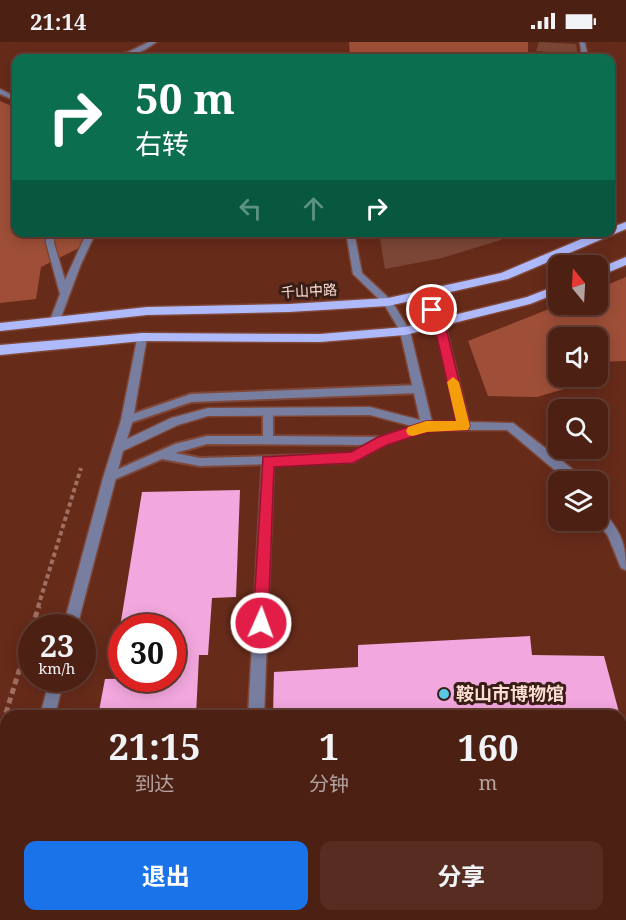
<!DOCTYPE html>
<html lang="zh">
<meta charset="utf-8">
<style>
body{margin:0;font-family:"Noto Serif","Noto Sans SC",serif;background:#572d22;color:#f1f3f6;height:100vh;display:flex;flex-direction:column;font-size:22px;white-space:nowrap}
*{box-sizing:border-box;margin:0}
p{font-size:20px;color:#b3a3a0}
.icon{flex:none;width:33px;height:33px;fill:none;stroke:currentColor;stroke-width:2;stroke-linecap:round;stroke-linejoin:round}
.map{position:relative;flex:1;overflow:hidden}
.details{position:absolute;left:0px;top:668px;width:627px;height:212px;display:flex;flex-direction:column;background:#4d2014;border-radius:18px 18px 0 0;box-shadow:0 3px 15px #0003,0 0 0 2px #643e34}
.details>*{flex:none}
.banner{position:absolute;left:12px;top:12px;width:603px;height:183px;border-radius:12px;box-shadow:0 3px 15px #0003,0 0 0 2px #643e34;background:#0b6e4f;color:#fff;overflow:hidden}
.needle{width:39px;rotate:342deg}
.controls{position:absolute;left:548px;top:213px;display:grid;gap:12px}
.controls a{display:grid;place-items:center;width:60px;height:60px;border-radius:12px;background:#4d2014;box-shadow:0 3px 15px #0003,0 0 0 2px #643e34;font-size:30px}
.speed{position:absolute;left:18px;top:572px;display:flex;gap:12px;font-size:30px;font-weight:700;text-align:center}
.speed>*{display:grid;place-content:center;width:78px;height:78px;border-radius:50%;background:#4d2014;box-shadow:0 3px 15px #0003,0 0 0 2px #643e34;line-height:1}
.speed small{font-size:15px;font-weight:400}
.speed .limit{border:9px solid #d22;background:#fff;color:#111}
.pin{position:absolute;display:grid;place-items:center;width:51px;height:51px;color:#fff;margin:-26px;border:3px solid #fff;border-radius:50%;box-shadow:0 2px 6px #0007}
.me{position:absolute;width:66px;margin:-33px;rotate:2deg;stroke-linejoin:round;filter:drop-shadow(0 0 4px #0008)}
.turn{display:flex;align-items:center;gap:21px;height:126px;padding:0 24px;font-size:27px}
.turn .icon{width:78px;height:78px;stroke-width:2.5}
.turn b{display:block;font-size:42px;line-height:51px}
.lanes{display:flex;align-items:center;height:57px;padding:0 24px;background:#0003;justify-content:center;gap:30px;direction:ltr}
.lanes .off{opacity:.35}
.eta{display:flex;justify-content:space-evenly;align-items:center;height:102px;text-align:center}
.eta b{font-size:36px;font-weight:700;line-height:42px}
.primary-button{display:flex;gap:12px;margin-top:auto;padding:12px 24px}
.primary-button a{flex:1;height:69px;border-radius:12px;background:#1a73e8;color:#fff;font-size:24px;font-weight:700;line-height:69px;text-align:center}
.primary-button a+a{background:#572d22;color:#f1f3f6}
.status{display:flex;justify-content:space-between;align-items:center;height:42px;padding:0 30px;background:#4d2014;direction:ltr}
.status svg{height:16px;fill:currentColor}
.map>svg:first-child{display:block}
.green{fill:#7b4636}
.forest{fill:#9f4f38}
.building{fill:#f2a7de}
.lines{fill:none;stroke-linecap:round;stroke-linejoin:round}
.lane-casing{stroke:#7f4738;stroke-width:4}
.street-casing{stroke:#7f4738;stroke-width:3}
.primary-casing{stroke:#7f4738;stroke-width:3}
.path-far1{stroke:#a06f61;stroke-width:4;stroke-dasharray:4.5 3;stroke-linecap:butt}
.path{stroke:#a06f61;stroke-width:5;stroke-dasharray:6 4;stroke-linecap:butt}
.lane{fill:#787e9f;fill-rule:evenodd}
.street{fill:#787e9f;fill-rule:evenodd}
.primary{fill:#afbafd;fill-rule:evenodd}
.route{fill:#e11d48;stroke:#92132f;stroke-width:1.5}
.slow{fill:#f59e0b}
.poi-dot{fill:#59c8e4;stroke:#391e16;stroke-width:2}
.labels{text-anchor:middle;stroke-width:6;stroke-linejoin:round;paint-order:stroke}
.far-street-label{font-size:14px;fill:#fbddd4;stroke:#391e16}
.near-poi-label{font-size:18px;font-weight:bold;fill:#fbddd4;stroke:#391e16;text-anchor:start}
</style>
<div class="status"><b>21:14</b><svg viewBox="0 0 49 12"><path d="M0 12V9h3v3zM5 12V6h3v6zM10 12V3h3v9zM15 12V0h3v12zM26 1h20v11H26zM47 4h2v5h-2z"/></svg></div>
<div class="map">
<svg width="626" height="878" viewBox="0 0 626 878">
<rect width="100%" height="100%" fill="#672b1a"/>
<g class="green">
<polygon points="539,0 576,2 578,16 549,16 559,13 560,11 536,9"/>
<polygon points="379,191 379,190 508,191 501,198 442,216 385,227"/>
</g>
<g class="forest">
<polygon points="349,0 528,0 528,16 304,16 350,13"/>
<polygon points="0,59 16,66 16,190 90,191 85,203 41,225 36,257 0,261"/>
<polygon points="626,235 626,319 597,320 597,296 558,296 558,334 592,335 591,339 537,355 488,354 468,299 559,263 597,262 597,247"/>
</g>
<g class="building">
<polygon points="240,448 236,555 212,556 208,613 199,613 196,674 98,674 105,637 172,636 172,585 120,585 142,450"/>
<polygon points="530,594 532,613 604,614 620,674 273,674 274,630 358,625 358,603"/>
</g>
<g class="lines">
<defs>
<g id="lane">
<polygon points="419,343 424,347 419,351 191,360 127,382 122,378 124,375 191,352"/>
<path d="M268,366L273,370V394L382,395L427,380L432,384L430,387L386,402L353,420L200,424L162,417L109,440L105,439L104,436L105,433L175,402L207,394H263V370ZM207,402L368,403L352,412L200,416L175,411Z"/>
</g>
<g id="street">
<path d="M149,0H156C141,12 122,18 103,16L128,10Z"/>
<polygon points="580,0 585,1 588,16 582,16"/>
<polygon points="0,47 16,55 16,59 0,52"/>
<polygon points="46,190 54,190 54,201 65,238 87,190 96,190 81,222 60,278 55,281 50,278 60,252 46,201"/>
<polygon points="346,190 354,190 362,231 391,258 410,289 432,380 457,380 435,282 419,253 424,250 427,251 445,282 469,380 513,381 575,429 582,440 569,440 507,388 427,388 370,373 208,374 178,383 123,409 77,585 63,585 103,436 121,378 138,292 142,291 147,295 133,378 127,397 171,376 208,366 370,365 420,378 400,289 384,262 353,232"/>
<polygon points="268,414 272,416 274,419 264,674 248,674 262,419 264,416"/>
<path d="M597,465L601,466C620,490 626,498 626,528L621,526L608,494L596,478Z"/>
<polygon points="50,636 64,636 55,674 40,674"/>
<polygon points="6,820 6,858 0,861 0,823"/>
<rect x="239" y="873" width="18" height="5"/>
</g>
<g id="primary">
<polygon points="626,180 626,187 508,237 388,264 289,270 147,273 0,289 0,281 147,265 289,262 388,256 501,231 598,190 610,190 610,186"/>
<polygon points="626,215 626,223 597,235 597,227"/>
<polygon points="558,243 558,251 530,262 405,293 320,300 142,299 0,313 0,303 142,291 320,292 405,285 527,255"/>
</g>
</defs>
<use href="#lane" class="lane-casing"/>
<use href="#street" class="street-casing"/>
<use href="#primary" class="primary-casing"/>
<polyline class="path-far1" points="38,565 81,426"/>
<g class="path">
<polyline points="32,585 39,564"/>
<polyline points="0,690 32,587"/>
</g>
<use href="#lane" class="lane"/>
<use href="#street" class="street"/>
<use href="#primary" class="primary"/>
</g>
<polygon class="route" points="432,264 436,265 445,282 470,384 468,388 427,390 387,403 353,421 274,425 268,581 266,587 261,589 255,587 253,581 263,415 351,410 378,395 426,379 456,379 434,282 426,268"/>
<polygon class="slow" points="453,335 459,340 470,384 468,388 427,390 413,394 408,393 406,389 408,385 426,379 456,379 447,340"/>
<circle class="poi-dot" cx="444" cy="652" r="6"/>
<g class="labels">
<g class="far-street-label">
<text transform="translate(309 249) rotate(-3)" y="5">千山中路</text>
</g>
<g class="near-poi-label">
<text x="456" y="658">鞍山市博物馆</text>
</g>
</g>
</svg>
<div class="controls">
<a><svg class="needle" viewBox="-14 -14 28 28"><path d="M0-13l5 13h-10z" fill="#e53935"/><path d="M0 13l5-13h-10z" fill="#b3a3a0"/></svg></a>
<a><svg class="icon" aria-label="sound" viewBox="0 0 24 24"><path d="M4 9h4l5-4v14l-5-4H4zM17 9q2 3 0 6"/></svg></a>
<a><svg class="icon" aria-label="search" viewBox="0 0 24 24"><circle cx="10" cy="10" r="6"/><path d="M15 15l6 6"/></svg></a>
<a><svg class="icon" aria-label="layers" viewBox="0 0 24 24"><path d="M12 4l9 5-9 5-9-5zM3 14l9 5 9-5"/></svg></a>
</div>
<div class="speed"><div>23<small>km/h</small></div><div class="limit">30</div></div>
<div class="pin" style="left:432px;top:268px;background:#d93025"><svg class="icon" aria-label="arrive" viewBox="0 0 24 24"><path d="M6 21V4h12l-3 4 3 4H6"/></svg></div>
<svg class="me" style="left:261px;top:581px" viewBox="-20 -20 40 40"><circle r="17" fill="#e11d48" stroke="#fff" stroke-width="3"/><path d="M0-11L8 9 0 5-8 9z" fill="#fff"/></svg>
<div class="banner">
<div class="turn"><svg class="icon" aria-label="right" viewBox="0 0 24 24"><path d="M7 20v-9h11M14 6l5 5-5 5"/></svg><div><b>50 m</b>右转</div></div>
<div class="lanes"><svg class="icon off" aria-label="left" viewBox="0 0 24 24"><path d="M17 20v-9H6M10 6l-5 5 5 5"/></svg><svg class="icon off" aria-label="ahead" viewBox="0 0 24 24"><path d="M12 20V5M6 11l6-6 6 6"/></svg><svg class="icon" aria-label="right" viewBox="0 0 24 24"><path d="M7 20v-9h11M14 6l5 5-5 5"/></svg></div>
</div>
<section class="details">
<div class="eta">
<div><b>21:15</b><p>到达</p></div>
<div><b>1</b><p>分钟</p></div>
<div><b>160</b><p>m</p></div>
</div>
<div class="primary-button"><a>退出</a><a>分享</a></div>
</section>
</div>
